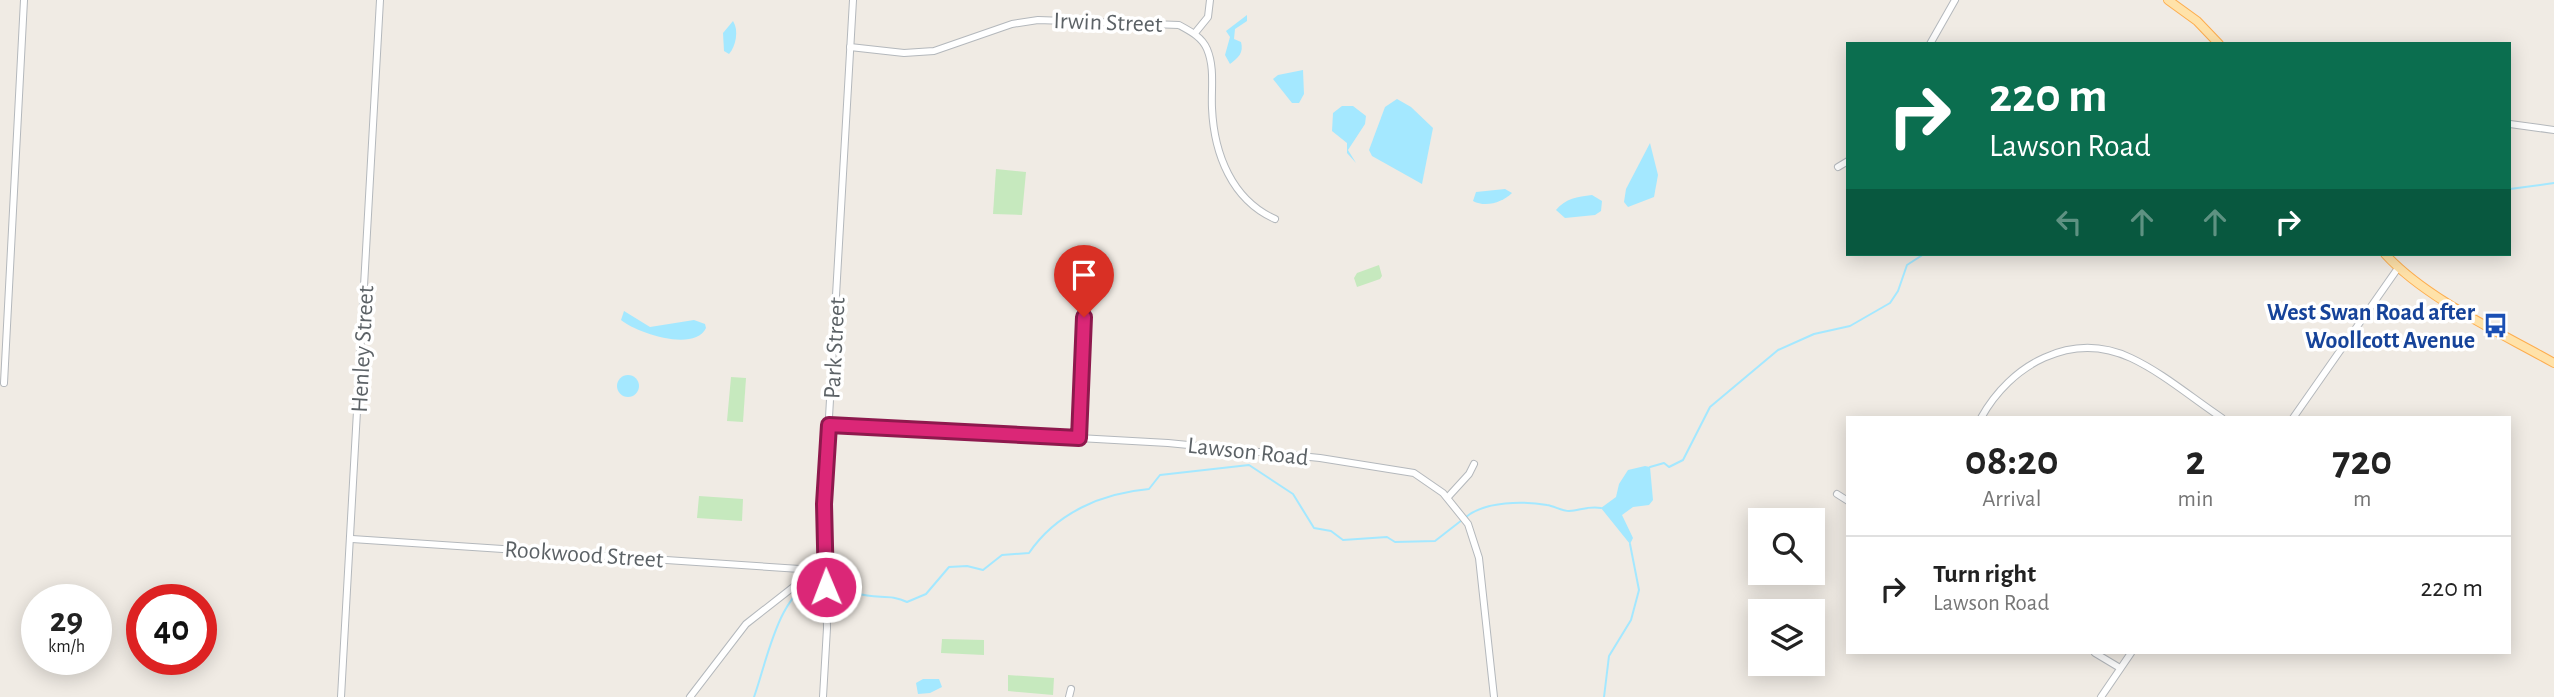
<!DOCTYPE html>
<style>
body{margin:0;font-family:"Alegreya Sans",sans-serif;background:#f6f6f6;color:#222;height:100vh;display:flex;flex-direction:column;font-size:26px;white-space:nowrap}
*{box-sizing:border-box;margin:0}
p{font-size:23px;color:#767676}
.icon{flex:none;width:38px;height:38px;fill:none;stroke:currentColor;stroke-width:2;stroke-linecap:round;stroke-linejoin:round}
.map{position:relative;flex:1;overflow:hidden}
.details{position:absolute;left:1846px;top:416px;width:665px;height:238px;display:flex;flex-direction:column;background:#fff;border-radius:0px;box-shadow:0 4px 18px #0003}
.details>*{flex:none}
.banner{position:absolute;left:1846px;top:42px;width:665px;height:214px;border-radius:0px;box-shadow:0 4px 18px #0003;background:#0b6e4f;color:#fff;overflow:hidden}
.controls{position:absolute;left:1748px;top:508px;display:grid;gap:14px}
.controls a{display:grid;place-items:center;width:77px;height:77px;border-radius:0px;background:#fff;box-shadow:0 4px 18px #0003;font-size:35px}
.speed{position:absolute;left:21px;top:584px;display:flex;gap:14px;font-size:35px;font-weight:700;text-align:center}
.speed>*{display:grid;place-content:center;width:91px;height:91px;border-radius:50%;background:#fff;box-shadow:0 4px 18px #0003;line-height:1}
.speed small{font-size:18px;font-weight:400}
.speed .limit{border:10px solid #d22;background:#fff;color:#111}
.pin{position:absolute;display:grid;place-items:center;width:60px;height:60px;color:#fff;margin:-72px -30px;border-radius:50% 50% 50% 0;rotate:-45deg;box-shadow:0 0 7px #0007}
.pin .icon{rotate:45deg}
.me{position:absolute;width:77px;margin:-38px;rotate:359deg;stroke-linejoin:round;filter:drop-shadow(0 0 5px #0008)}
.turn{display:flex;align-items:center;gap:24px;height:147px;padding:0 28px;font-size:32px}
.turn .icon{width:91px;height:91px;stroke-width:2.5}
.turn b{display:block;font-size:49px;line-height:60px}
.lanes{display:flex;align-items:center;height:66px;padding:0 28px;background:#0003;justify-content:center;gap:35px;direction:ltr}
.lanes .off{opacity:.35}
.eta{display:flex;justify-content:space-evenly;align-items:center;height:119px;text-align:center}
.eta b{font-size:42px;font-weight:700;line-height:49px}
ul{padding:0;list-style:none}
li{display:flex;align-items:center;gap:21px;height:105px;padding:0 28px;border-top:2px solid #e0e0e0}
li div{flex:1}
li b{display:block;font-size:26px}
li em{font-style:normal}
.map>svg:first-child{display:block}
.green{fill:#c6e9be}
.water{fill:#a4e8ff}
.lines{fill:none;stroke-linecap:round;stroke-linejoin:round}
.stream{stroke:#a4e8ff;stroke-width:2}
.minor-casing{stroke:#b4b8bc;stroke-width:8}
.major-casing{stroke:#fead4e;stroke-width:10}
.minor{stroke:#fff;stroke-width:6}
.major{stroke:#ffe2a9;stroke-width:8}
.route-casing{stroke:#8e194d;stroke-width:18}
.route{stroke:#db2777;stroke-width:12}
.labels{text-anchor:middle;stroke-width:7;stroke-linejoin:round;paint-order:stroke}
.street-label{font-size:24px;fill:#5c6266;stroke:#fff}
.transit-label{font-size:24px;font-weight:bold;fill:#164399;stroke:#fff;text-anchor:end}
</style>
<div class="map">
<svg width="2554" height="697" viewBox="0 0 2554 697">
<rect width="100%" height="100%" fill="#f0ebe4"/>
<g class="green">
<polygon points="996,169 1026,172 1022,215 993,214"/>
<polygon points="1379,265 1382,276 1380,279 1357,287 1354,278 1357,273"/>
<polygon points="731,377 746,378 743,422 727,421"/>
<polygon points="699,496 743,499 742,521 697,518"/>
<polygon points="942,639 984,640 984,655 941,653"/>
<polygon points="1008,675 1054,678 1053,695 1008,691"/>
</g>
<g class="water">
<path d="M1247,15V21L1235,29L1234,39L1241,42C1244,53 1238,58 1230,64L1225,55L1230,37L1226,31Z"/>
<path d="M733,21C739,30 736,46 729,54L724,51L723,33Z"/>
<polygon points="1303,70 1304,94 1299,103 1292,103 1273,79 1278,75"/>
<polygon points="1397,99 1411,107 1433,128 1422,184 1372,156 1369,150 1385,107"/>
<polygon points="1342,106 1353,106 1366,116 1365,124 1348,150 1356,163 1347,153 1347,143 1332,131 1333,113"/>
<polygon points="1650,143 1658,175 1654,197 1628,207 1624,202 1626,189"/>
<path d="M1505,189L1512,193C1503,202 1486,208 1473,201L1476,192Z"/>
<path d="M1592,195L1602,201L1601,211L1595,215L1565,218L1556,210C1566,198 1577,197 1592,195Z"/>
<path d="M624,311L650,327L694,320L705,324L706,328C694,353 635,332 621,320Z"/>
<circle cx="628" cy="386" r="11"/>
<polygon points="1645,466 1650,467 1653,500 1649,505 1633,507 1622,515 1633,538 1630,544 1601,508 1616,497 1619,484 1628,470"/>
<polygon points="923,679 939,679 942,687 930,693 918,694 916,683"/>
</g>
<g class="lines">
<g class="stream">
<polyline points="2510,189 2554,183"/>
<polyline points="1650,467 1664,463 1669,467 1683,460 1710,407 1778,350 1814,334 1850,326 1890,303 1898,291 1907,265 1924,254"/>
<path d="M1466,517C1485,501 1524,501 1547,505C1554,506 1562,511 1569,511C1581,510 1588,506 1601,508"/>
<path d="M830,575L836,574C844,580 847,588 857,593C875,600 890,593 907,602L926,594L949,567L967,566L983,570L1002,555L1029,553C1056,513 1102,493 1149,489L1160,475L1249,465L1293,494L1314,528L1331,531L1343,540L1387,537L1395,542L1435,541L1462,520"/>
<path d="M754,697C768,659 778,588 824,576"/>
<polyline points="1604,697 1609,656 1631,620 1639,590 1630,544"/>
</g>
<defs>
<g id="minor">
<polyline points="1195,33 1208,17 1210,0"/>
<polyline points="1930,44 1955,0"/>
<path d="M850,47L904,53L934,51L1012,24L1038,20L1179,25C1190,31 1202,37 1207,49C1215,68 1211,89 1212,108C1214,154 1232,200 1275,219"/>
<polyline points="2510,124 2554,130"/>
<polyline points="1838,167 1848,161"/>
<polyline points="4,383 24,0"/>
<path d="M1981,418C2010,365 2071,330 2131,358C2163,373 2192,398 2222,418"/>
<polyline points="2293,418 2398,268"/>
<polyline points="829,424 1168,443 1320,458 1414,473 1443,493 1468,524 1479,558 1494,697"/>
<polyline points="1079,438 1084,317"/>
<polyline points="1837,494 1848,501"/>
<polyline points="1448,497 1469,474 1474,464"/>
<polyline points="352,539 815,570"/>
<polyline points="2095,653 2120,668"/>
<polyline points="341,697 380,0"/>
<polyline points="690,697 746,624 815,570 826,565"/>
<polyline points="823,697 827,628 824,504 853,0"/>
<polyline points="1069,697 1071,689"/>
<polyline points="2101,697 2131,653"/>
</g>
<g id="major">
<polyline points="2168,0 2197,21 2219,44"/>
<path d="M2385,254C2426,299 2501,333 2554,363"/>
</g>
</defs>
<use href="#minor" class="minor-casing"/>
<use href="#major" class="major-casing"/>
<use href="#minor" class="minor"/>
<use href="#major" class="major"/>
</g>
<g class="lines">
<defs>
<polyline id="route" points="826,587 824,504 829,425 1079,438 1084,317"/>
</defs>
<use href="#route" class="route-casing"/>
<use href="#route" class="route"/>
</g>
<defs>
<symbol id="bus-bare" viewBox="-9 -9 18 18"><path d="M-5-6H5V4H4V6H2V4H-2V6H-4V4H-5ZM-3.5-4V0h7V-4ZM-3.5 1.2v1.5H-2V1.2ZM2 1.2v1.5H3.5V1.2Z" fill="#1a4fb4" stroke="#fff" stroke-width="2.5" paint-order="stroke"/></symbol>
</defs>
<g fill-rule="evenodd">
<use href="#bus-bare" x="2478" y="308" width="35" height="35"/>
</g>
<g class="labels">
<g class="street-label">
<text transform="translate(1108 22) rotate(2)" y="8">Irwin Street</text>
<text transform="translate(834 348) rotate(-87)" y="8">Park Street</text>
<text transform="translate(362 349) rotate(-87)" y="8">Henley Street</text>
<text transform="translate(1248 451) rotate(6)" y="8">Lawson Road</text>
<text transform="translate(584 554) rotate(4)" y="8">Rookwood Street</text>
</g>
<g class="transit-label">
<text x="2475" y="320">West Swan Road after<tspan x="2475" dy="28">Woollcott Avenue</tspan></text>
</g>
</g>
</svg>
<div class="controls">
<a><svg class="icon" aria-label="search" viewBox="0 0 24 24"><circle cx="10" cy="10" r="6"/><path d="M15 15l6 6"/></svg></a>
<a><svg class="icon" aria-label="layers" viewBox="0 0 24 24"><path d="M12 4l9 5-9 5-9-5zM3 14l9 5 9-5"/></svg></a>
</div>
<div class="speed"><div>29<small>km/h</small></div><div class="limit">40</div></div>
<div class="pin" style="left:1084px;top:317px;background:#d93025"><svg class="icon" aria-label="arrive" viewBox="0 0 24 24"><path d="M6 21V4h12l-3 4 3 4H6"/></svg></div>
<svg class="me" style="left:826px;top:587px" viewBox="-20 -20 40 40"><circle r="17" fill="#db2777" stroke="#fff" stroke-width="3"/><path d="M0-11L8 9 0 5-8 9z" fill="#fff"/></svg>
<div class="banner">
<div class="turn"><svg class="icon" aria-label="right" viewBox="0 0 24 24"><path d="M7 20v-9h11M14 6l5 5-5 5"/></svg><div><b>220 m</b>Lawson Road</div></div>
<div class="lanes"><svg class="icon off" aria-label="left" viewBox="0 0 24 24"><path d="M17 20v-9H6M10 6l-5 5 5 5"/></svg><svg class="icon off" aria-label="ahead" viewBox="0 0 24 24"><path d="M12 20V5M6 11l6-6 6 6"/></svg><svg class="icon off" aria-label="ahead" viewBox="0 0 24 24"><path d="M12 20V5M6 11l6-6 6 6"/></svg><svg class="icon" aria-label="right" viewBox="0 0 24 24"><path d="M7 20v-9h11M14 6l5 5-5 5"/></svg></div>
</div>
<section class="details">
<div class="eta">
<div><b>08:20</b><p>Arrival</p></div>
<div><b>2</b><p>min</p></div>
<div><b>720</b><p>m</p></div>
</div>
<ul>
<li><svg class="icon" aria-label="right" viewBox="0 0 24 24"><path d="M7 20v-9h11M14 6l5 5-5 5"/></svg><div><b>Turn right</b><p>Lawson Road</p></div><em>220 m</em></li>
</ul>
</section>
</div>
